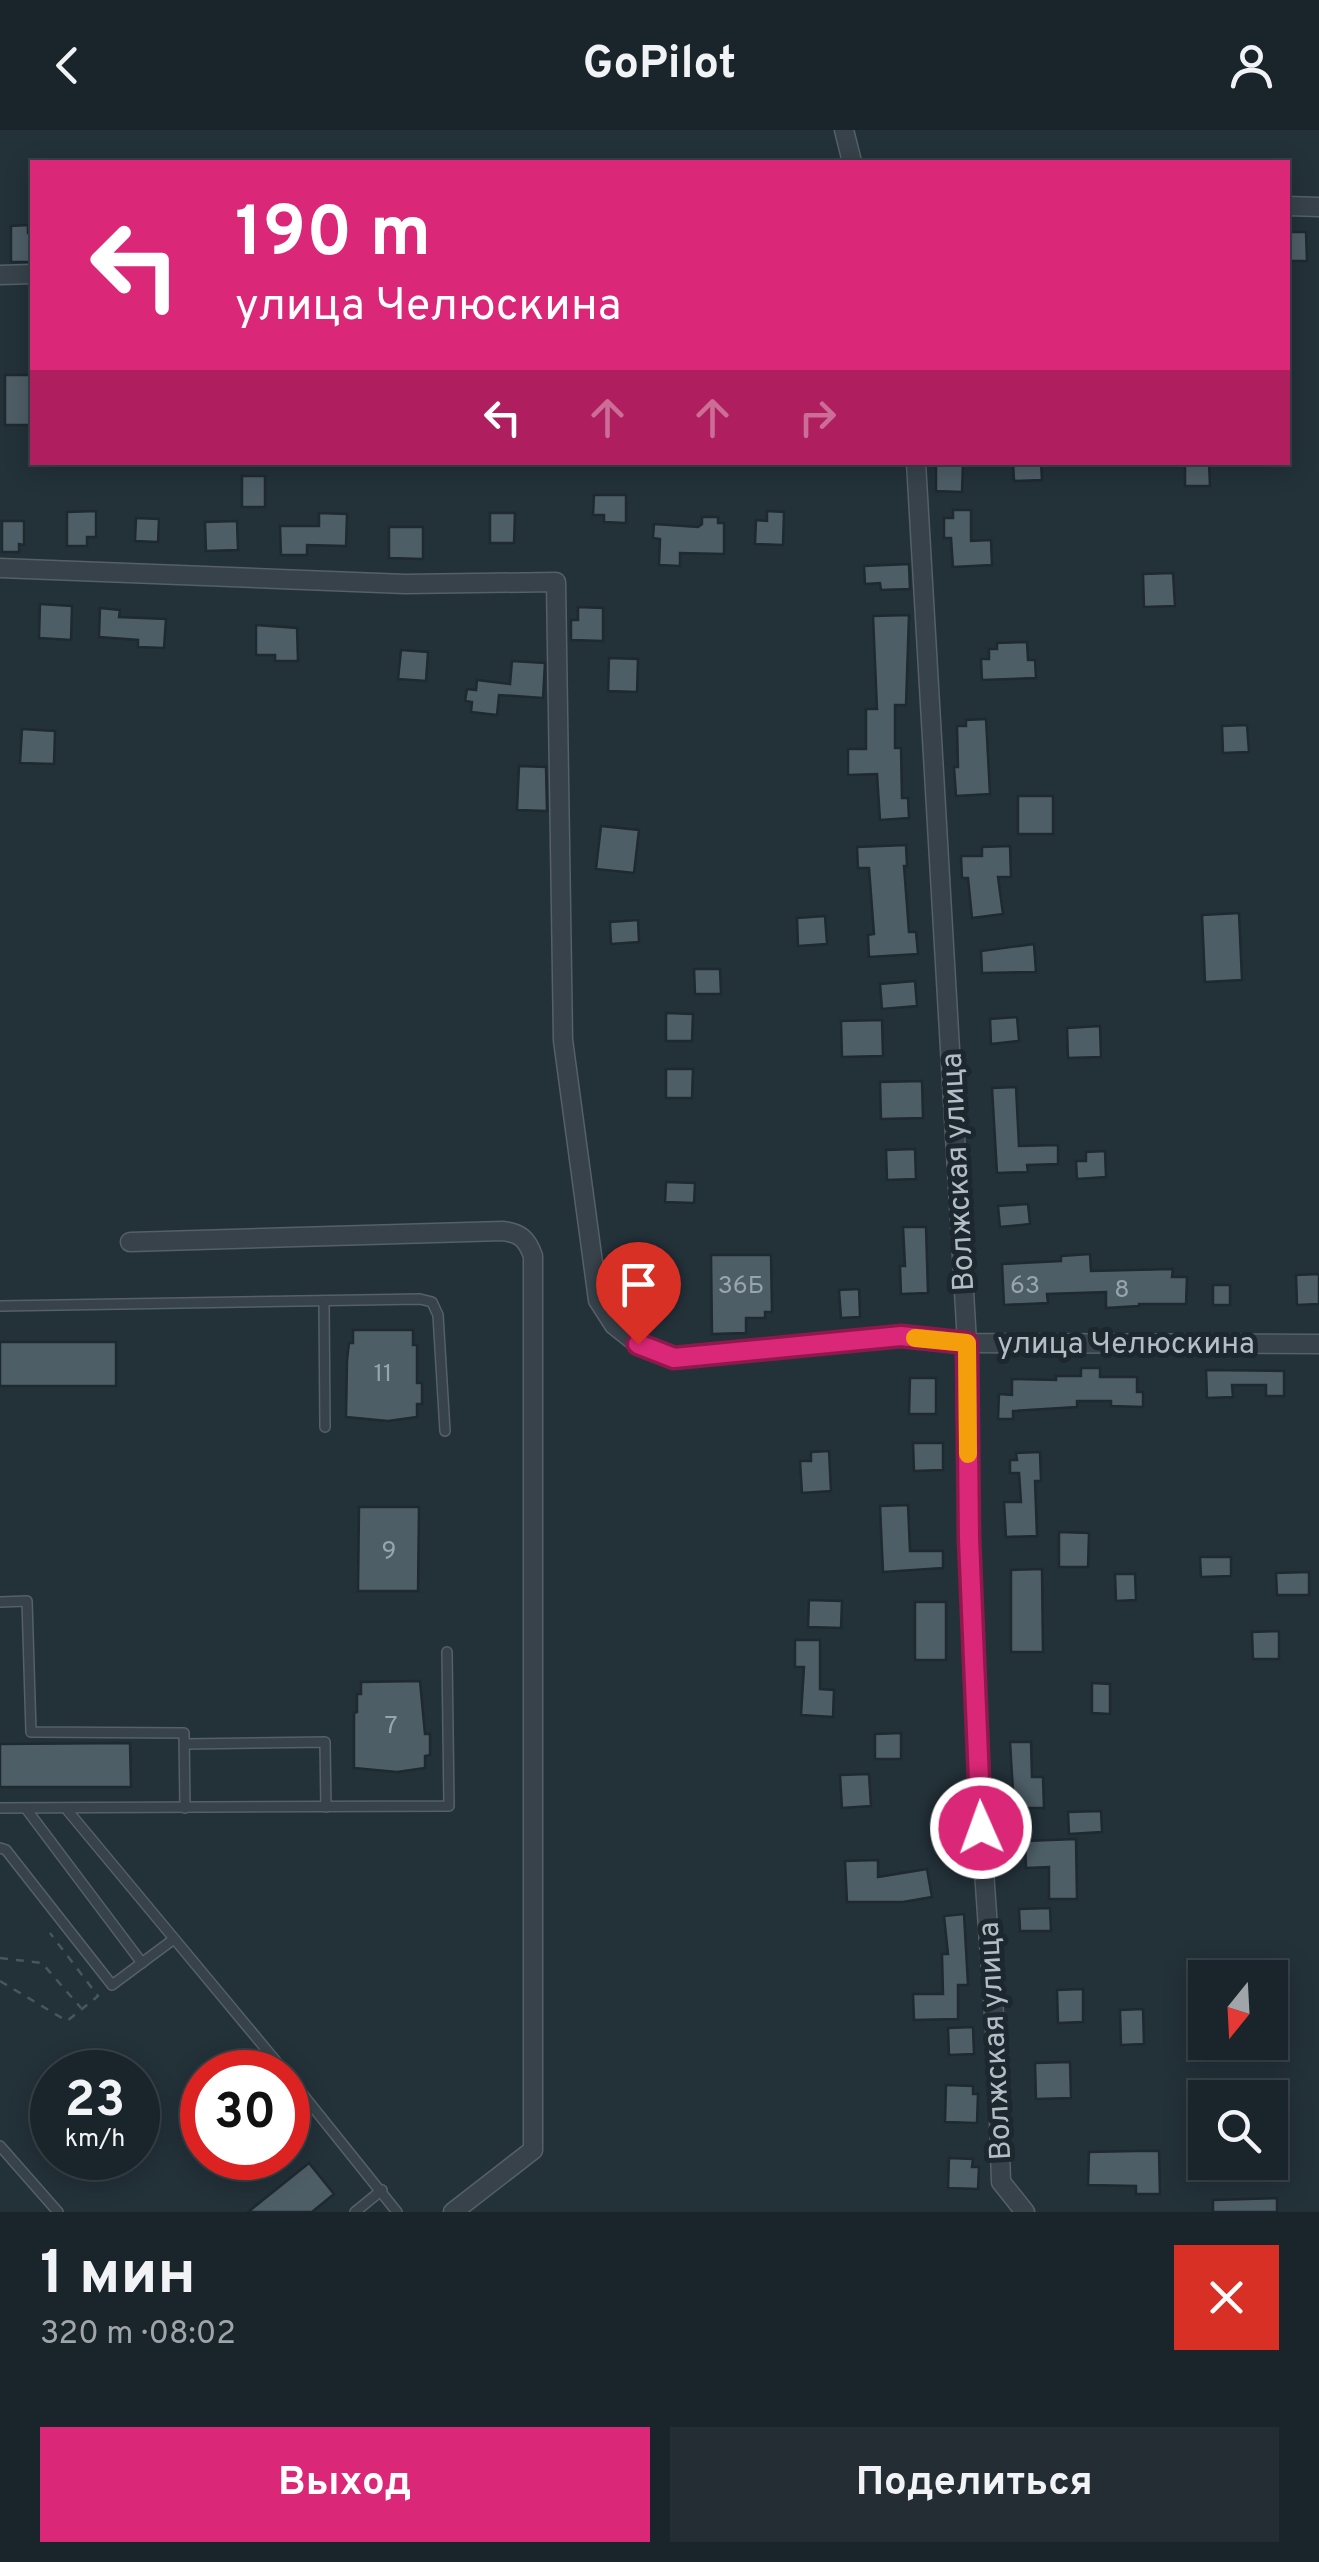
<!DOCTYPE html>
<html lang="ru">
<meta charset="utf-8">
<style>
body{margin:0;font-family:Overpass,sans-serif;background:#232d33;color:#f1f3f6;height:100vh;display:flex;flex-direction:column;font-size:38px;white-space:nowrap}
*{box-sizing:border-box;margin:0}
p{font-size:32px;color:#9fa5a9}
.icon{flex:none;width:55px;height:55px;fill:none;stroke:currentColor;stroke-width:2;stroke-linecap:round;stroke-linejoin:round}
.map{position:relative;height:2082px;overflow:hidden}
.side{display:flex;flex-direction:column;background:#1a252b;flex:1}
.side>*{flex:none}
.hud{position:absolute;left:30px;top:30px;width:1260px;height:305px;border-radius:0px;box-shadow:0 5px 25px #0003,0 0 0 2px #384247;background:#db2777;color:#fff;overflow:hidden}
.needle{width:65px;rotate:198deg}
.buttons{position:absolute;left:1188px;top:1830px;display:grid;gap:20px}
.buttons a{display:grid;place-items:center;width:100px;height:100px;border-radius:0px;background:#1a252b;box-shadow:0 5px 25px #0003,0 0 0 2px #384247;font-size:50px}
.speed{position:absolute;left:30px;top:1920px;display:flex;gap:20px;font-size:50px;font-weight:700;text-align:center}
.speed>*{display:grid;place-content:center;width:130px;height:130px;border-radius:50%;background:#1a252b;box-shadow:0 5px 25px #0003,0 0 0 2px #384247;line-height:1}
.speed small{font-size:25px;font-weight:400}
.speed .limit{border:15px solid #d22;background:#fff;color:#111}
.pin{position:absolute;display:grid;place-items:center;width:85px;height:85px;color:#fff;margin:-102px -42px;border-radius:50% 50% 50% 0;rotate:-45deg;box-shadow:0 0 10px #0007}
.pin .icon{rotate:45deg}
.me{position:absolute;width:110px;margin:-55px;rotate:358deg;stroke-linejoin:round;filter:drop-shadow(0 0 8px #0008)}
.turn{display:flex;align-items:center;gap:35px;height:210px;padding:0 40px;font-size:45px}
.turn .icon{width:130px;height:130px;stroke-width:2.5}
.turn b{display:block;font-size:70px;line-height:85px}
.lanes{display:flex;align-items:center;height:95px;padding:0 40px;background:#0003;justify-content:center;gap:50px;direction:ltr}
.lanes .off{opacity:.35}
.round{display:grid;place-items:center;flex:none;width:105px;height:105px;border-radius:0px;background:#232d33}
.headline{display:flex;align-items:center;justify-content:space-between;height:170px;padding:0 40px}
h1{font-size:60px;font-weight:700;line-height:75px}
.action{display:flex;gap:20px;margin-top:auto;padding:20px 40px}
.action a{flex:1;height:115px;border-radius:0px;background:#db2777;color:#fff;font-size:40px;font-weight:700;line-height:115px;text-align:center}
.action a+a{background:#232d33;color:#f1f3f6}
header{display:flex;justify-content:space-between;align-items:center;height:130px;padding:0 40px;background:#1a252b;font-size:45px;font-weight:700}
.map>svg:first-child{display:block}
.building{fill:#4e5e67;stroke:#1e2930;stroke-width:2.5}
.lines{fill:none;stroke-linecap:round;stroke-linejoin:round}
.lane-casing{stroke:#556067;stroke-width:12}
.street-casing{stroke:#556067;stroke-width:21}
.path{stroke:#455957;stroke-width:2.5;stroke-dasharray:8 8;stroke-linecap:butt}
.lane{stroke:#37424a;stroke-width:9}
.street{stroke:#37424a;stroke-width:18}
.route-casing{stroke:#8e194d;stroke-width:25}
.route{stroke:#db2777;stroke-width:18}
.slow{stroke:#f59e0b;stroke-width:18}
.labels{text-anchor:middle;stroke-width:10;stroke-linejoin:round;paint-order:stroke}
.number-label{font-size:25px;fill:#99a5ae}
.street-label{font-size:30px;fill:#b2bdc5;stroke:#1c272e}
</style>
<header><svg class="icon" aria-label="back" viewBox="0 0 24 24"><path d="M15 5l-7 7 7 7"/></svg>GoPilot<svg class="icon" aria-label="person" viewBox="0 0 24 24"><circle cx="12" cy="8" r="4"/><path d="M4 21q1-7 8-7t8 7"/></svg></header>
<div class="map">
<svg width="1319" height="2082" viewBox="0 0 1319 2082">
<rect width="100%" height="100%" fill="#233139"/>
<g class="building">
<polygon points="28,95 28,103 32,103 32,132 11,132 11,96"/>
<polygon points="1288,102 1306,102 1307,131 1288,131"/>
<rect x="5" y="245" width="27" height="50"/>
<polygon points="936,332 963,332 962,362 936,361"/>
<polygon points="1013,332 1041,332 1042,350 1014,351"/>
<polygon points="1185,332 1209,332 1210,356 1185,356"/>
<rect x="242" y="346" width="23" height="31"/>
<polygon points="594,365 626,365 626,393 604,392 604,385 593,385"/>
<polygon points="953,380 971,380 971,411 991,410 992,435 953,437 951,408 944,408 944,388 953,388"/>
<polygon points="96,381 96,407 87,407 87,416 67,416 67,382"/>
<polygon points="767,381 784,382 783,415 755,414 756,390 767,391"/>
<polygon points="319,383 347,384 346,416 307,415 307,425 281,425 280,396 319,396"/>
<polygon points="490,383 515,383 514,413 490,413"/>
<polygon points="702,387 718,387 718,393 724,393 724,424 680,423 680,436 659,435 660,409 653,408 654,394 698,397 702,394"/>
<polygon points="136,388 159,389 158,412 135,411"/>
<polygon points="2,391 24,391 24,415 19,414 19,422 2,422"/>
<polygon points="237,391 238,420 206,421 205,392"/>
<polygon points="389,397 423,397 423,429 389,428"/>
<polygon points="909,434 910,459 881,460 880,453 865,454 864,436"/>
<polygon points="1173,443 1175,476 1144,477 1143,444"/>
<polygon points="40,474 72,476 71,510 39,508"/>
<polygon points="578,477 603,478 603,511 571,510 571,490 578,490"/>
<polygon points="100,478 120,480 119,487 166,489 164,518 138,517 138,510 99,507"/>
<polygon points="909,485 906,575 895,575 895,618 901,618 902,668 908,668 909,688 880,690 877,644 848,645 848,619 866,619 866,579 877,579 873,486"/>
<polygon points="256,495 297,498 298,531 275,531 275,525 256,525"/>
<polygon points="1027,512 1028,530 1035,530 1036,548 982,550 981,529 989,529 989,519 997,519 997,513"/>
<polygon points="401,520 428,522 426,551 398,549"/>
<polygon points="609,528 638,529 637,562 608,561"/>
<polygon points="512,531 545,533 543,568 499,565 497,585 471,582 472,572 465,571 467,559 476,560 477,550 510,554"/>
<polygon points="986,589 990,664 956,666 954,637 958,637 957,596 966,596 966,590"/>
<polygon points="1247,595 1249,622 1223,623 1222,596"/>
<polygon points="22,599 55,601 54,634 20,633"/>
<polygon points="519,636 546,637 547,681 517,680"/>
<rect x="1018" y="666" width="35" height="38"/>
<polygon points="601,696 639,700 634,743 596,739"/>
<polygon points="906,715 907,736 904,736 909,802 916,802 918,824 869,827 868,805 874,804 869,738 858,738 857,717"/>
<polygon points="1010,716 1011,747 998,747 1003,784 972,788 968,748 962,748 961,726 982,726 982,717"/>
<polygon points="1239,783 1242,850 1205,852 1202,785"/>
<polygon points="825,786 827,814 798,816 797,788"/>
<polygon points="638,790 639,812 611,814 610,792"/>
<polygon points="1034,814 1036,842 982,843 981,821"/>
<polygon points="694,839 720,839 721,864 695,864"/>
<polygon points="915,851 917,876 882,879 880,854"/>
<polygon points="666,883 693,884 692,911 666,911"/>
<polygon points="1017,887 1019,911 991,914 990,889"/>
<polygon points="882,890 883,926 842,927 841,891"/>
<polygon points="1100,896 1101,927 1068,928 1067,898"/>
<polygon points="666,939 693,939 692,968 666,968"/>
<polygon points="922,951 923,988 881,989 880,952"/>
<polygon points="1016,957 1019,1016 1058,1015 1058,1034 1027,1035 1028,1042 997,1043 992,958"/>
<polygon points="915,1019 916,1049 887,1050 886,1020"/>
<polygon points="1105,1021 1106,1047 1077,1049 1076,1031 1086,1031 1086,1022"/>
<polygon points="666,1052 695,1053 694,1073 665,1072"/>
<polygon points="1028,1074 1030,1094 1000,1097 998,1076"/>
<polygon points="903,1097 926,1097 928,1163 901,1164 900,1136 905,1136"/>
<polygon points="1090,1124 1091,1141 1173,1139 1172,1147 1187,1147 1186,1174 1139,1174 1139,1176 1106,1178 1106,1162 1047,1164 1048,1173 1004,1175 1002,1134 1061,1131 1061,1126"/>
<polygon points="711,1125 771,1125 772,1182 765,1182 765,1188 746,1188 746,1203 712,1204"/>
<polygon points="1319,1144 1319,1174 1297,1175 1296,1145"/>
<rect x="1213" y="1155" width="17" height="20"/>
<polygon points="859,1159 860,1187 841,1188 839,1160"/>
<polygon points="353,1200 413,1200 413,1215 417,1215 417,1253 422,1253 422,1274 417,1274 417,1287 388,1291 346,1287 347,1230 349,1213 353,1213"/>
<rect x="0" y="1212" width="116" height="44"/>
<polygon points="1081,1238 1100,1238 1100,1247 1137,1247 1137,1262 1143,1262 1143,1277 1111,1276 1111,1271 1077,1271 1077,1277 1013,1281 1013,1289 998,1289 999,1264 1012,1265 1012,1249 1056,1250 1056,1246 1081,1246"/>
<polygon points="1206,1240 1284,1241 1284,1266 1266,1266 1266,1255 1232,1255 1233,1267 1207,1268"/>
<polygon points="910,1248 936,1248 936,1284 909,1284"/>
<polygon points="913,1313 943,1313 943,1340 914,1341"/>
<polygon points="829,1321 831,1361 802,1363 800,1331 811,1331 811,1322"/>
<polygon points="1040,1322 1041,1351 1035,1351 1037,1406 1006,1407 1004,1372 1021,1372 1019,1343 1010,1343 1010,1330 1017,1330 1016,1323"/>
<polygon points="908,1375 910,1421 943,1421 943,1438 883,1442 880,1376"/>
<polygon points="359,1377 419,1377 418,1461 358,1461"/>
<polygon points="1059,1402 1089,1403 1088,1437 1059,1437"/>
<polygon points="1200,1427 1231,1427 1231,1446 1201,1447"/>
<polygon points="1042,1439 1043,1522 1011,1522 1011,1440"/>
<polygon points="1309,1442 1309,1465 1277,1465 1276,1443"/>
<polygon points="1115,1444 1135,1444 1136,1470 1116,1471"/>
<polygon points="809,1470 842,1471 841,1498 808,1497"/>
<rect x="915" y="1472" width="31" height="58"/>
<polygon points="1279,1501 1279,1529 1253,1529 1252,1502"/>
<polygon points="795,1510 820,1510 820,1559 834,1560 833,1587 801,1585 804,1537 795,1537"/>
<polygon points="420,1551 425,1604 430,1604 430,1625 425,1626 425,1638 397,1642 354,1638 354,1583 357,1582 357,1564 361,1564 361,1552"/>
<polygon points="1092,1553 1110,1554 1110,1584 1092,1583"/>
<polygon points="901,1603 901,1629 875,1629 875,1604"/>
<polygon points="1010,1612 1031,1612 1032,1647 1043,1647 1044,1678 1014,1678"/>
<polygon points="130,1613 131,1657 0,1657 0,1614"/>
<polygon points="869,1644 871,1676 842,1678 840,1645"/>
<polygon points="1101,1681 1102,1702 1069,1704 1068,1682"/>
<polygon points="957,1689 959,1714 935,1717 933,1691"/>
<polygon points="1076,1709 1077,1769 1049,1769 1049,1737 1026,1738 1025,1711"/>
<polygon points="878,1730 878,1747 927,1739 932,1767 903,1772 847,1772 845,1731"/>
<polygon points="1050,1778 1051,1801 1020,1801 1019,1779"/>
<polygon points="964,1784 968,1855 958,1855 958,1889 914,1890 913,1864 943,1864 942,1824 948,1824 944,1786"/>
<polygon points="1083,1859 1083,1892 1058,1893 1057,1860"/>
<polygon points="1143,1879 1144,1914 1121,1915 1120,1880"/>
<polygon points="973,1897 974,1924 949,1925 948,1898"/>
<polygon points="1070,1932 1071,1968 1036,1969 1035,1933"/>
<polygon points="946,1955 973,1956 973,1964 978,1964 977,1993 945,1992"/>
<polygon points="1135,2021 1159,2021 1160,2064 1136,2064 1136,2056 1088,2055 1089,2022"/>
<polygon points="949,2028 973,2029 972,2037 979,2037 978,2059 948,2058"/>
<polygon points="309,2033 334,2064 312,2082 248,2082"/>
<polygon points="1277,2068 1277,2082 1213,2082 1213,2070"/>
</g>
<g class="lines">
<defs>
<g id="lane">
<polyline points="324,1171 325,1297"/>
<polyline points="0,1176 420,1169 432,1172 438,1185 445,1301"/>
<polyline points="0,1472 27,1471 31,1602 184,1603 185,1678"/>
<polyline points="185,1614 325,1612 326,1677"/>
<polyline points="0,1678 449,1676 447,1522"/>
<polyline points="27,1680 142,1833"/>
<polyline points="68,1681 285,1942"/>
<polyline points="0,1718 6,1720 112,1855 174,1809"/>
<polyline points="288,1946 397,2082"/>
<polyline points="0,2016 58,2082"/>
<polyline points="355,2082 382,2060"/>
</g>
<g id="street">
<polyline points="844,0 852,32"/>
<polyline points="1288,76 1319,77"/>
<polyline points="0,145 32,144"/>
<polyline points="916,332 967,1213 969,1409 981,1698 997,1927 1001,2052 1025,2082"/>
<polyline points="0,438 405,454 556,452 563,910 598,1170 614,1195 638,1214 674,1227 901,1206 967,1213 1319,1214"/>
<path d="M130,1112L503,1101C520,1103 527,1109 533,1126V2020L453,2082"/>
</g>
</defs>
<use href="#lane" class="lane-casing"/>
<use href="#street" class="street-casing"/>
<g class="path">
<polyline points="0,1828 42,1833 81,1878"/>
<polyline points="0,1851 67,1891 98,1866 50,1803"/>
</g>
<use href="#lane" class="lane"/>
<use href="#street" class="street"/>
</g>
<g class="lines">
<defs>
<polyline id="route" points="638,1214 674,1228 901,1206 967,1213 969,1409 981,1698"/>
</defs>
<use href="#route" class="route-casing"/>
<use href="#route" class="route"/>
<polyline class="slow" points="915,1208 967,1213 968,1324"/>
</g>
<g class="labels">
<g class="number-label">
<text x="741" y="1163">36Б</text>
<text x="1025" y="1163">63</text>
<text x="1122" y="1167">8</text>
<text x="383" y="1251">11</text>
<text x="389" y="1428">9</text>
<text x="391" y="1603">7</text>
</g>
<g class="street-label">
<text transform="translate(957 1042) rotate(-93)" y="10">Волжская улица</text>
<text x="1126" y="1223">улица Челюскина</text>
<text transform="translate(994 1911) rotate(-93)" y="10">Волжская улица</text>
</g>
</g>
</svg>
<div class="buttons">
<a><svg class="needle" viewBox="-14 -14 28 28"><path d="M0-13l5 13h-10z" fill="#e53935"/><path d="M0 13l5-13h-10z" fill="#9fa5a9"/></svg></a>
<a><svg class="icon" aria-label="search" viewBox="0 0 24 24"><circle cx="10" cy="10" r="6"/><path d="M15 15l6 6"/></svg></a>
</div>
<div class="speed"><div>23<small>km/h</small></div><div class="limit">30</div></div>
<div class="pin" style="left:638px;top:1214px;background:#d93025"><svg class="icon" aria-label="arrive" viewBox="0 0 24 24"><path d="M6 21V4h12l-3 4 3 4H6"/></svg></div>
<svg class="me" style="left:981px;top:1698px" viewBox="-20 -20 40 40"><circle r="17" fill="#db2777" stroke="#fff" stroke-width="3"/><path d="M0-11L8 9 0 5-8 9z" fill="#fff"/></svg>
<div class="hud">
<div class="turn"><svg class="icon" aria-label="left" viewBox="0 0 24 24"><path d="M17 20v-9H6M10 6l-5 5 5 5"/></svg><div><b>190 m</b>улица Челюскина</div></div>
<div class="lanes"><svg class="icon" aria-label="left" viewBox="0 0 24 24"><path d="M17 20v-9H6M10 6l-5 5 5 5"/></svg><svg class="icon off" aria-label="ahead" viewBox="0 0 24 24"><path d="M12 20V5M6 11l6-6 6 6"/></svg><svg class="icon off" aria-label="ahead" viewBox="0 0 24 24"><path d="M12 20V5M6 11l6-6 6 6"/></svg><svg class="icon off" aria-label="right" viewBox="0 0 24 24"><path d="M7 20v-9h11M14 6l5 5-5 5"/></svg></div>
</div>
</div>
<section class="side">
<div class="headline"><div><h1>1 мин</h1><p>320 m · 08:02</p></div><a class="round" style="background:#d93025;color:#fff"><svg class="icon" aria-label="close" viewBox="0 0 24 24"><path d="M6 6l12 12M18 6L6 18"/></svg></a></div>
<div class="action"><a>Выход</a><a>Поделиться</a></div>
</section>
